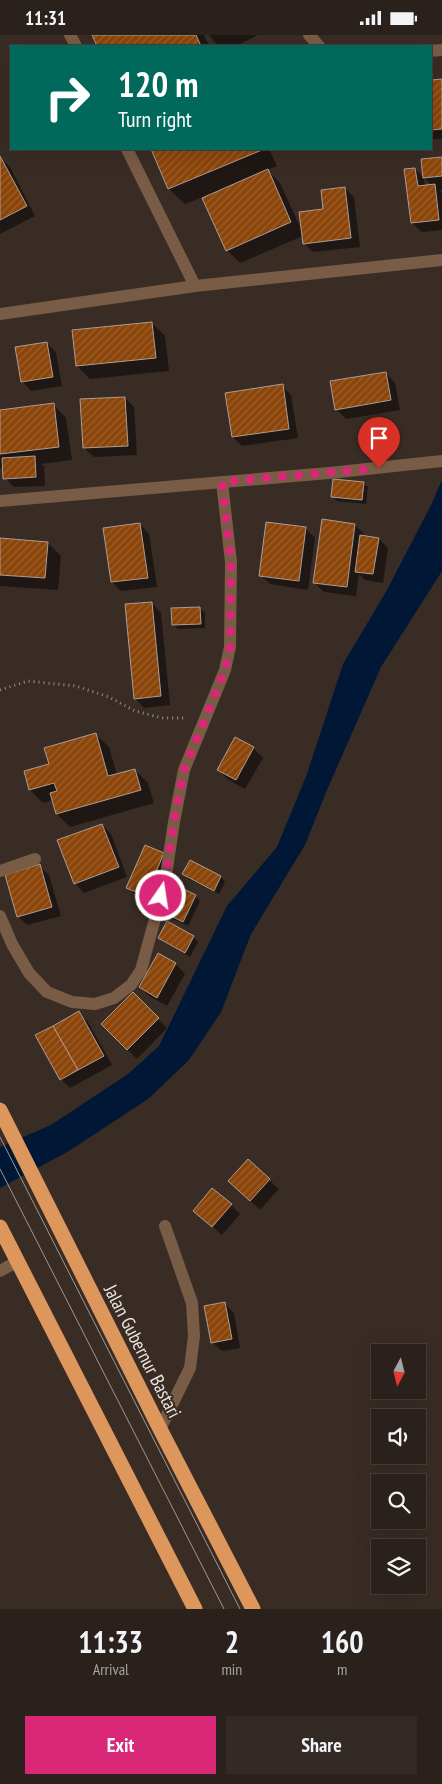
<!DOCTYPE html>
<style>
body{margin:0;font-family:"PT Sans Narrow",sans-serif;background:#332925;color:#f1f3f6;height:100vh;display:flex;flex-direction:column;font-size:19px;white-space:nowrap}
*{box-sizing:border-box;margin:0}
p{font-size:16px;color:#a6a3a3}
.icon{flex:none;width:28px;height:28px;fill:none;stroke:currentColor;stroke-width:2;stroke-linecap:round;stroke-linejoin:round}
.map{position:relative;height:1574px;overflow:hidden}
.panel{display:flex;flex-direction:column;background:#2b211c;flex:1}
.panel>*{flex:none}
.top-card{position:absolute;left:10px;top:10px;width:422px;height:105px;border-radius:0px;box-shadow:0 5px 20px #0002,0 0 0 1px #473e3b;background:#00695c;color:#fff;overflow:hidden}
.needle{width:32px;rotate:187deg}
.buttons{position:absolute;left:371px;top:1309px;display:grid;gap:10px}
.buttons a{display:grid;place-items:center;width:55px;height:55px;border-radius:0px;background:#2b211c;box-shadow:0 5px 20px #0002,0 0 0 1px #473e3b;font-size:25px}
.pin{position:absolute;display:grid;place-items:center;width:42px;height:42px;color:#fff;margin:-51px -21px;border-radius:50% 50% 50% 0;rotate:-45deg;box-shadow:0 0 5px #0007}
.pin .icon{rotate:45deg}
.me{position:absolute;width:55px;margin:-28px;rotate:13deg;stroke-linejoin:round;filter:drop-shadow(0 0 4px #0008)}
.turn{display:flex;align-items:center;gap:18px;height:105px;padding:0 25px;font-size:22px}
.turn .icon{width:65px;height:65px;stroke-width:2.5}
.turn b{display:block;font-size:35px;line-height:42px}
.eta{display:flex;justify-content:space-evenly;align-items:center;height:85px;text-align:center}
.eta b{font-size:30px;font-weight:800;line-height:35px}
.cta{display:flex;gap:10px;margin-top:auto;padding:10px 25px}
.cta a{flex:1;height:58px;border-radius:0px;background:#db2777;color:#fff;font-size:20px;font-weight:800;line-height:58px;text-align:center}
.cta a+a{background:#332925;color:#f1f3f6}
.status{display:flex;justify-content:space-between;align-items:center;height:35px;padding:0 25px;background:#2b211c;direction:ltr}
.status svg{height:14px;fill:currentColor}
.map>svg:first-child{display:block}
.water{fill:#001735}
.shadow{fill:#0007;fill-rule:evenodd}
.building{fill:url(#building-hatch);stroke:#ad9d94}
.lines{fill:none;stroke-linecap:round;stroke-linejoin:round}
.path{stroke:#988d87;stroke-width:3;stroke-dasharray:1 4;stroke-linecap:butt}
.minor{stroke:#795c45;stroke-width:12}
.highway{stroke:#dd965b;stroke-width:15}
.tram{stroke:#a19690;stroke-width:1}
.route{stroke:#db2777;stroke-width:9;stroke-dasharray:0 16.2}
.labels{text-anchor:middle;stroke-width:4;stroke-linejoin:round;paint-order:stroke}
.street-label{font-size:19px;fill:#ece3de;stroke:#392c25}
</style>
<div class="status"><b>11:31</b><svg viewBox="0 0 49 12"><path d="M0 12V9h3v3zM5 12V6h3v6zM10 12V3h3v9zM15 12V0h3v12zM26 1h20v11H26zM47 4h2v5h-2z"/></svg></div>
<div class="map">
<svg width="442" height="1574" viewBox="0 0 442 1574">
<defs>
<pattern id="building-hatch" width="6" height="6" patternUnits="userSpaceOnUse" patternTransform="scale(1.25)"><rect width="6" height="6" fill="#8b450a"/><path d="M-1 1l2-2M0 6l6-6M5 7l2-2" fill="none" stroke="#9c602d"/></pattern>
</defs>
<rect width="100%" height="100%" fill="#392c25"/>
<polygon class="water" points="442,445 442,536 381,632 327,755 305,810 251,899 221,977 189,1025 148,1064 69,1116 0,1153 0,1112 51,1090 128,1039 159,1011 227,871 277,812 307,739 343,629 387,555 431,470"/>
<g class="shadow">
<polygon points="93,0 204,0 209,11 98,11"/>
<polygon points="209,0 258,0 236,11 218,11"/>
<rect x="431" y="46" width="11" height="58"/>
<polygon points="152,114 269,114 277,131 267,135 280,148 302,196 325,175 345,153 354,162 360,212 313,217 304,208 303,201 240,228 227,215 203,162 185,169 169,154"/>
<polygon points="0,123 10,132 35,181 0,199"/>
<path d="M442,123V155L440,156L442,158V195L422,197L412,188L415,134L424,143L423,125ZM424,143L432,150L425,151Z"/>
<polygon points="152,288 165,301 169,336 90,344 77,331"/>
<polygon points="47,308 56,318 62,351 31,356 22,346"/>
<polygon points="386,338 395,348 400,375 346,384 336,374"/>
<polygon points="282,351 291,360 298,403 242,411 233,402"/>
<polygon points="125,363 134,372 137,420 94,422 84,413"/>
<polygon points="53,369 66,383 72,425 41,429 44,431 45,451 14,452 5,443 4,433 0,433 0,376"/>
<polygon points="363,448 368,452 366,469 337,466 333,462"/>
<polygon points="140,489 149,499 157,552 121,556 112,547"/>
<polygon points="355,490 364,499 364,502 379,504 388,513 383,548 365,545 359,539 356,561 324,557 315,548"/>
<polygon points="305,493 315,503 308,555 270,549 260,540"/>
<polygon points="0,504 48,508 61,521 58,555 0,551"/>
<polygon points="152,568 161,578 170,670 144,673 135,663"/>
<polygon points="200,573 205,578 205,593 178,594 173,589"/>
<polygon points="95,699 109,712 117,740 135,735 148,748 154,768 70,792 57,779 53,765 43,768 30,755 25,737 50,730"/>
<polygon points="236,704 253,713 263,723 245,754 227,744 218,734"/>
<polygon points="102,790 111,799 127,842 84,858 75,848"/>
<polygon points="164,819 156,870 137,862 128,852"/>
<polygon points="190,827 221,842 225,847 219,859 188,844 184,839"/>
<polygon points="39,831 49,840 61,881 27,890 18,881"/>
<polygon points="195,861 200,866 188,891 173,884 168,879"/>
<polygon points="168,888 194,902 198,907 190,922 164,907 159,903"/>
<polygon points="158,920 176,929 185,939 167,971 149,961 140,952"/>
<polygon points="133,959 167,993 137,1024 102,989"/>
<polygon points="78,978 88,987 112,1030 70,1053 61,1044"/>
<polygon points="248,1126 279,1154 260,1175 239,1155"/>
<polygon points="231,1170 240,1179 222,1200 195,1176"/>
<polygon points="224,1268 234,1278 240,1313 222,1316 212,1307"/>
</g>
<g class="building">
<polygon points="92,0 196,0 201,11 97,11"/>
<polygon points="442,44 442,94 431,95 431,45"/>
<polygon points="151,114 261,114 262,115 168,154"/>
<polygon points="0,121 27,171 0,185"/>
<polygon points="442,122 442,141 423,143 421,124"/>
<polygon points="415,133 418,151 435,149 439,185 411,188 404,134"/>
<polygon points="268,134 291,187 226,216 202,163"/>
<polygon points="345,152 351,203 303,209 299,177 323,174 321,155"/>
<polygon points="152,287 156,323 76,331 72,295"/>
<polygon points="47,307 53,342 21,347 15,312"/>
<polygon points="386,337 391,365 335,375 330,346"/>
<polygon points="283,349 289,394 232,402 225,358"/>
<polygon points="125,362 128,411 83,413 80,364"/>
<polygon points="54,368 59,412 0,419 0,375"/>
<polygon points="35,421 36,442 3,444 2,423"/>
<polygon points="333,444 364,447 362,465 331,462"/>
<polygon points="322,484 355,489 347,552 313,548"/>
<polygon points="266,487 306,492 299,546 259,541"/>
<polygon points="140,488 148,543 111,547 103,493"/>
<polygon points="360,500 379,503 373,539 355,537"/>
<polygon points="0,503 48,507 45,543 0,540"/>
<polygon points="152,567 161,661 134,664 125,569"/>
<polygon points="200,572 201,589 172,590 171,573"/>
<polygon points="96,698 108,741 135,734 141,755 56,779 50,758 57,756 54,748 29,755 24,736 49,729 44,713"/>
<polygon points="235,702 254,712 236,745 217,735"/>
<polygon points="102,789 119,832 74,849 57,805"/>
<polygon points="145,810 164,818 146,861 126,853"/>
<polygon points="190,825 221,841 214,856 182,839"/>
<polygon points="40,829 52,872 17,882 5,840"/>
<polygon points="180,852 196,860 183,887 167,879"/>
<polygon points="167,886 194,901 185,918 158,903"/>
<polygon points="158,918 176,928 157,963 139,952"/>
<polygon points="133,957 159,983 127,1015 101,989"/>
<polygon points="79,976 104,1021 78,1035 53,991"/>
<polygon points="53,991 78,1035 60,1045 35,1000"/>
<polygon points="248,1124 270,1144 250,1166 228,1146"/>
<polygon points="212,1153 232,1169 212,1192 193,1176"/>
<polygon points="225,1267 232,1304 211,1308 204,1271"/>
</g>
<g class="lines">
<polyline class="path" points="0,655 28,646 76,651 109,662 135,676 162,683 186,683"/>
<g class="minor">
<polyline points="70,0 76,11"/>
<polyline points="309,0 319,11"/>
<polyline points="431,16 442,15"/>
<polyline points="127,114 195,251"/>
<polyline points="0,279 195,251 442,225"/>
<polyline points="0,466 329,438 442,426"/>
<polyline points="0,836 35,824"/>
<polyline points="0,881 12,909 29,938 47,957 72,967 95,969 114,963 131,950 141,935 165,847 174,787 184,735 225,635 230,612 231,527 222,447"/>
<polyline points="0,1236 18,1226"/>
<polyline points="160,1394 190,1333 194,1301 192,1268 165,1191"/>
</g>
<g class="highway">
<polyline points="0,1075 160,1394 253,1574"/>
<polyline points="0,1192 195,1574"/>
</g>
<g class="tram">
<polyline points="0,1102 240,1574"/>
<polyline points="0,1134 224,1574"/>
</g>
</g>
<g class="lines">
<polyline class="route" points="161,861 165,846 174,786 184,735 225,635 230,612 231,527 222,447 379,433"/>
</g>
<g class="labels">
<g class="street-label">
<text transform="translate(143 1316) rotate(63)" y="7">Jalan Gubernur Bastari</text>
</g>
</g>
</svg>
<div class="buttons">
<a><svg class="needle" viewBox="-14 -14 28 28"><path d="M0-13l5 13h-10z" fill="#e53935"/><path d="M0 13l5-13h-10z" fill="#a6a3a3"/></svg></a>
<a><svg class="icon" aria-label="sound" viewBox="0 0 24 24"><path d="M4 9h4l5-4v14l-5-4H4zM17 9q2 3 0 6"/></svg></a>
<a><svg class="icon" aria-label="search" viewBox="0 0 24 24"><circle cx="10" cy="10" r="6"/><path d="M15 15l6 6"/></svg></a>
<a><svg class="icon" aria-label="layers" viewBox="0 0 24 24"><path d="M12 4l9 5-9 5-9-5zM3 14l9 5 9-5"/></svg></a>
</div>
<div class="pin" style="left:379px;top:433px;background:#d93025"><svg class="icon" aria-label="arrive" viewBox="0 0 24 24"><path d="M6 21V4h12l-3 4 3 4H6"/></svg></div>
<svg class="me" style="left:161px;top:861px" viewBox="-20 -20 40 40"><circle r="17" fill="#db2777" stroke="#fff" stroke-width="3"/><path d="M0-11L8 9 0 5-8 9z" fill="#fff"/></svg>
<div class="top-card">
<div class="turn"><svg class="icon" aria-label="right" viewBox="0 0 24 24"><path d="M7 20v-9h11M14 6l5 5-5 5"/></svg><div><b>120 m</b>Turn right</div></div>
</div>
</div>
<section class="panel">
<div class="eta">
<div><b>11:33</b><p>Arrival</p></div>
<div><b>2</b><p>min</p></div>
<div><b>160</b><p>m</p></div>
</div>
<div class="cta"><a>Exit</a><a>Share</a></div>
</section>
